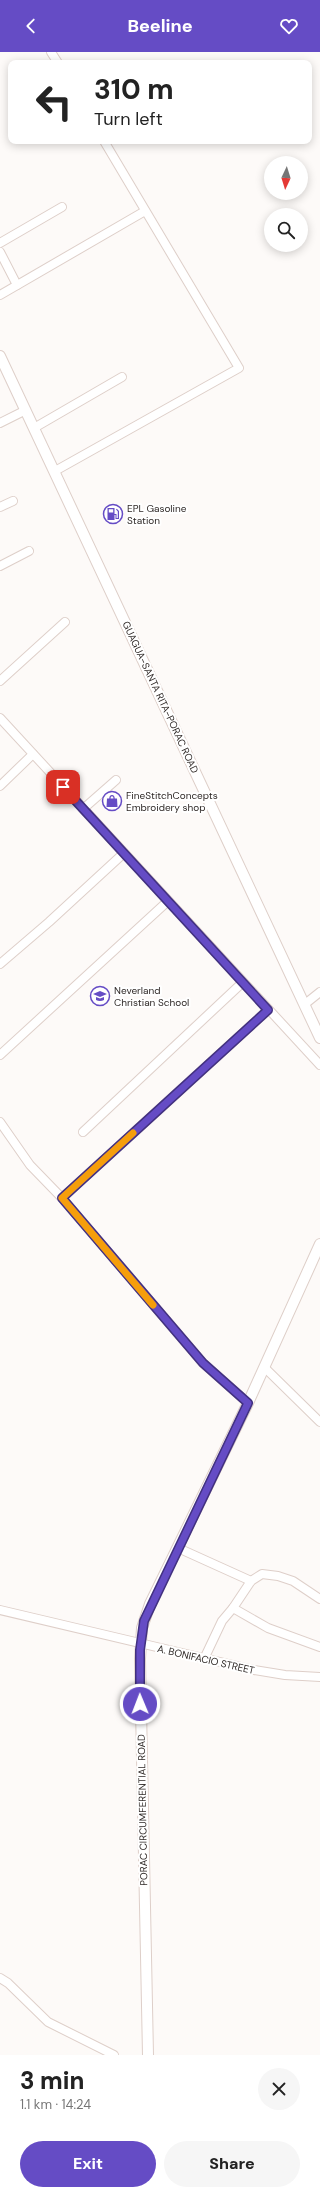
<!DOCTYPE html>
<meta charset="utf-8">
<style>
body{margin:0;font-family:"DM Sans",sans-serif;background:#f6f6f6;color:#222;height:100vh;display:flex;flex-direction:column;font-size:15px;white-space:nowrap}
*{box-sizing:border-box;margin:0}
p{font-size:13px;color:#767676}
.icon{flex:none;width:22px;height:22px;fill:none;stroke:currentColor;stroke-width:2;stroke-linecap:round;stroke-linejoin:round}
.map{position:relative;height:2003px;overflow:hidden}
.drawer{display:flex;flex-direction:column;background:#fff;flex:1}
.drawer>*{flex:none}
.hud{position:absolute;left:8px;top:8px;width:304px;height:84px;border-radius:8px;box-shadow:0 2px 10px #0003;background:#fff;color:#222;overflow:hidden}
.needle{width:26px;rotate:184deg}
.fabs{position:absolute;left:264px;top:104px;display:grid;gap:8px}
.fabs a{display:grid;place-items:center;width:44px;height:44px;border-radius:50%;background:#fff;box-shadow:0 2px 10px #0003;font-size:20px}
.pin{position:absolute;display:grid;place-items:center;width:34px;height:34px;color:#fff;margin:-17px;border-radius:8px;box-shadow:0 2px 6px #0006}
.me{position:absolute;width:44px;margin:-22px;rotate:359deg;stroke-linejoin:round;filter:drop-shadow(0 0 3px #0008)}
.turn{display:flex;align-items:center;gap:14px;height:84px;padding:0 20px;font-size:18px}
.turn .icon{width:52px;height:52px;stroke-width:2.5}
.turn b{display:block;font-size:28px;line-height:34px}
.round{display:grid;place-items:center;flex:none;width:42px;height:42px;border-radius:21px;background:#f6f6f6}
.overview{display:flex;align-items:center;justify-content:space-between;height:68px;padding:0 20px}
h1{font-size:24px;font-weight:800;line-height:30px}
.button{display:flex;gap:8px;margin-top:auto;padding:8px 20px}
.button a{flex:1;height:46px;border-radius:24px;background:#654cc5;color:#fff;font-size:16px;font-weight:800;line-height:46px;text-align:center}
.button a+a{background:#f6f6f6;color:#222}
header{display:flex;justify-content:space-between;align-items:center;height:52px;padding:0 20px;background:#654cc5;color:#fff;font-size:18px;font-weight:800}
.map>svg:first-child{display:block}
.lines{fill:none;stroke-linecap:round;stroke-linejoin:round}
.minor-casing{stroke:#decfc9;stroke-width:10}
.major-casing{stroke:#decfc9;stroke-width:12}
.minor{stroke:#fff;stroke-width:8}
.major{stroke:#fff;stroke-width:10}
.route-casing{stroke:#423180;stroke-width:10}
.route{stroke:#654cc5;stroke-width:7}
.slow{stroke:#f59e0b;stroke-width:7}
.labels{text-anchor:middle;stroke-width:4;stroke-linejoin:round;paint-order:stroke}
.poi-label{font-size:10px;fill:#2f2927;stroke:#fff;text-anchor:start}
.street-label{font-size:10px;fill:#2f2927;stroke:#fff}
</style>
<header><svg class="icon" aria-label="back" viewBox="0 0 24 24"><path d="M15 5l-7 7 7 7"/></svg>Beeline<svg class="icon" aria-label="heart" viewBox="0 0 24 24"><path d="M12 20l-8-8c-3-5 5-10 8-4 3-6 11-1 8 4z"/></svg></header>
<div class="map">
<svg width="320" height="2003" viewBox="0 0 320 2003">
<rect width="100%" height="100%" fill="#fdfaf8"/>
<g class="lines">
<defs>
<g id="minor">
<polyline points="51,0 58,11"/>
<polyline points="0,191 62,155"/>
<polyline points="0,200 17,233"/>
<polyline points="0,243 145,159"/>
<polyline points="0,371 26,358"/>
<polyline points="34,376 122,325"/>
<polyline points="55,419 239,316 104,89"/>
<polyline points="0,455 13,449"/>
<polyline points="0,514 29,499"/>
<polyline points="0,629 65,570"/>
<polyline points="0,666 320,1013"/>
<polyline points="0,734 33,702"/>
<polyline points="83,757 116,728"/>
<polyline points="0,912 49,870 124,801"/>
<polyline points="305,952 320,940"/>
<polyline points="0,1003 168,849"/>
<polyline points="0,1070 30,1113 62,1146 203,1311 248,1351"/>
<polyline points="83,1080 242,931"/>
<polyline points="62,1146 268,958"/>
<polyline points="264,1315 320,1370"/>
<polyline points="178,1496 251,1529"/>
<polyline points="233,1556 268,1576 320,1595"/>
<polyline points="0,1558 254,1618 285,1623 320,1625"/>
<polyline points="204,1607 222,1569 233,1556 251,1529 262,1522 278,1524 293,1529 320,1547"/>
<polyline points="0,1926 8,1931 48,1970 114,2003"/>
</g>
<g id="major">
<polyline points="0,304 320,986"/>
<polyline points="148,2003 140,1607 142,1576 150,1552 248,1351 320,1192"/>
</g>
</defs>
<use href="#minor" class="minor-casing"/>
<use href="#major" class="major-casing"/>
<use href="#minor" class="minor"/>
<use href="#major" class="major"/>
</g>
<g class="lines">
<defs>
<polyline id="route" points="63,735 268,958 62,1146 203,1311 248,1351 144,1569 140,1598 140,1652"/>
</defs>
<use href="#route" class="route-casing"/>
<use href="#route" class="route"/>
<polyline class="slow" points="133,1081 62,1146 153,1253"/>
</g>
<defs>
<symbol id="fuel-ring" viewBox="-11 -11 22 22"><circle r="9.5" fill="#fff" stroke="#654cc5" stroke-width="1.5"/><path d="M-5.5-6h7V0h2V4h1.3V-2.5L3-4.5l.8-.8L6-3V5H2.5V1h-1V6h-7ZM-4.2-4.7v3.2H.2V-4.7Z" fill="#654cc5"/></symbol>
<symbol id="shop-ring" viewBox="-11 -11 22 22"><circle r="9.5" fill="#fff" stroke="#654cc5" stroke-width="1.5"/><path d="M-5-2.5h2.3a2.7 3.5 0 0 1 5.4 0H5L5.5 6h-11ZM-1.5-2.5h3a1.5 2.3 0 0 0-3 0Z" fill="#654cc5"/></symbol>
<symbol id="school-ring" viewBox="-11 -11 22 22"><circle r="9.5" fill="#fff" stroke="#654cc5" stroke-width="1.5"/><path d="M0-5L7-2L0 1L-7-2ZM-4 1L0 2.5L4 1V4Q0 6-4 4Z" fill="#654cc5"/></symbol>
</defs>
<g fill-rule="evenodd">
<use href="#fuel-ring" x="102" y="451" width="22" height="22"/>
<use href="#shop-ring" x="101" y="738" width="22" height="22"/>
<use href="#school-ring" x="89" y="933" width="22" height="22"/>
</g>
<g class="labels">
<g class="poi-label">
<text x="127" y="460">EPL Gasoline<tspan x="127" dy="12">Station</tspan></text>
<text x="126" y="747">FineStitchConcepts<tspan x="126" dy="12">Embroidery shop</tspan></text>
<text x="114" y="942">Neverland<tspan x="114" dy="12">Christian School</tspan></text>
</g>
<g class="street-label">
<text transform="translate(161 645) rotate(65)" y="4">GUAGUA-SANTA RITA-PORAC ROAD</text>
<text transform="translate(206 1607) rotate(13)" y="4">A. BONIFACIO STREET</text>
<text transform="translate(142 1758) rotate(-91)" y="4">PORAC CIRCUMFERENTIAL ROAD</text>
</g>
</g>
</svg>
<div class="fabs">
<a><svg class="needle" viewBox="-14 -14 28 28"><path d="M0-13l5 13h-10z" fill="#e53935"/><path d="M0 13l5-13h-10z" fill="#767676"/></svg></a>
<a><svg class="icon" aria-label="search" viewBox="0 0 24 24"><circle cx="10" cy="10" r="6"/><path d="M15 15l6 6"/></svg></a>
</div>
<div class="pin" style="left:63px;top:735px;background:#d93025"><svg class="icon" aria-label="arrive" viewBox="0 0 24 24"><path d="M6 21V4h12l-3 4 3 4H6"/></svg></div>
<svg class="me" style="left:140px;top:1652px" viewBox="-20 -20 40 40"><circle r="17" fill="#654cc5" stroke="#fff" stroke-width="3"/><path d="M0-11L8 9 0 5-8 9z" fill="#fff"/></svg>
<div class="hud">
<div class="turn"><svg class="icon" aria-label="left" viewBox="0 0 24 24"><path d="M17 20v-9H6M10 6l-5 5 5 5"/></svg><div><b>310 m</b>Turn left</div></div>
</div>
</div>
<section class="drawer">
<div class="overview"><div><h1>3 min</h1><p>1.1 km · 14:24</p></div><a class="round"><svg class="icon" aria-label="close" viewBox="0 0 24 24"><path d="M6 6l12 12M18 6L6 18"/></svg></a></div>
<div class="button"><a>Exit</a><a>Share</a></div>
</section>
